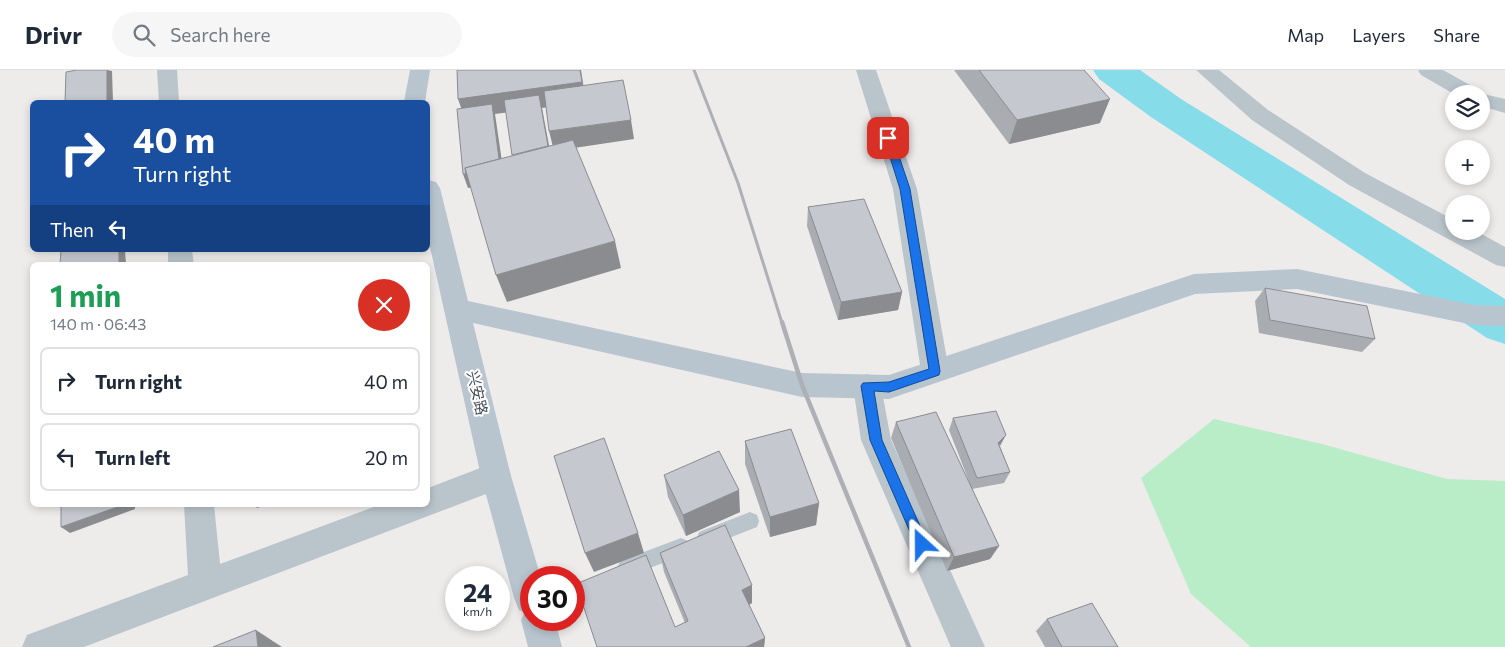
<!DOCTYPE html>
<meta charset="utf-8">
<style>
body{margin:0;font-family:Commissioner,"Noto Sans SC",sans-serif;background:#f6f6f7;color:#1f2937;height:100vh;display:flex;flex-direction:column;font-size:19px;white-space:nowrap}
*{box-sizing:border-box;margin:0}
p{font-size:16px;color:#747a83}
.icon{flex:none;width:28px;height:28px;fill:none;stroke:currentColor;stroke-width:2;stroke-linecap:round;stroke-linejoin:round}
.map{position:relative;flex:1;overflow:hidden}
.panel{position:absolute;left:30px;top:192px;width:400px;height:245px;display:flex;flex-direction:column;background:#fff;border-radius:8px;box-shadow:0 2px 8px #0003}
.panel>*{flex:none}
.top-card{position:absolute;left:30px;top:30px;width:400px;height:152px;border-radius:8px;box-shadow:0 2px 8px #0003;background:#1a4fa0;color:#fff;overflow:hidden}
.tools{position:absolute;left:1445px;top:15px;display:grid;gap:10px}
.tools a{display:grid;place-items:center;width:45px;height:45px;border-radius:50%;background:#fff;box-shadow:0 2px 8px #0003;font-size:25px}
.speed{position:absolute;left:445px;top:496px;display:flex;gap:10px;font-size:25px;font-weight:700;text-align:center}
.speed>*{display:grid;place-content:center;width:65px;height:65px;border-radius:50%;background:#fff;box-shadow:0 2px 8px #0003;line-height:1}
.speed small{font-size:12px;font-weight:400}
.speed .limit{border:8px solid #d22;background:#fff;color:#111}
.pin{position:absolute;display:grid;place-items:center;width:42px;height:42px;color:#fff;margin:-21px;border-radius:10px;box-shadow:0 2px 8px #0006}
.me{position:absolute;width:55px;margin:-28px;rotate:336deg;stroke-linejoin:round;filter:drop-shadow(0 0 4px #0008)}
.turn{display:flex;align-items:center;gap:18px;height:105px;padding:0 20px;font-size:22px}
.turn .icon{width:65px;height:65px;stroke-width:2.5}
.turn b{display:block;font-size:35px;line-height:42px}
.then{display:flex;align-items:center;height:48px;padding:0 20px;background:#0003;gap:10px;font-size:19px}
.round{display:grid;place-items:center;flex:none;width:52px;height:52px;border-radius:26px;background:#f6f6f7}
.overview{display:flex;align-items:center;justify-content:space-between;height:85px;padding:0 20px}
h1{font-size:30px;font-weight:700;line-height:38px;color:#1e9e55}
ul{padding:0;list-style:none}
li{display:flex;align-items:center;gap:15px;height:68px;margin:0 10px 8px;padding:0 10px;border:2px solid #e0e1e3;border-radius:8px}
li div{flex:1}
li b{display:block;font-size:19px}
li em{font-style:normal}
header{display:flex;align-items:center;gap:30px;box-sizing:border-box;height:70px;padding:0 25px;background:#fff;border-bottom:1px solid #e0e1e3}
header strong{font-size:24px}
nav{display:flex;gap:28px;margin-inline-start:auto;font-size:18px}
.search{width:350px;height:45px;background:#f6f6f7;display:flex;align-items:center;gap:12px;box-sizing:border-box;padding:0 18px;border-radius:28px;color:#747a83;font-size:19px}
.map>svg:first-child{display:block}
.green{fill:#b8edc8}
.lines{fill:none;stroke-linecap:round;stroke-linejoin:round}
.river{fill:#86dce9;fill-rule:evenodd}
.lane{fill:#b9c4cb;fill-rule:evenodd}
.street{fill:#b9c4cb;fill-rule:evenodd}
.secondary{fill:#b8c5cf;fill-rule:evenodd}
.rail-far1{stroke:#adb1b6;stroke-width:3}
.rail{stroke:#adb1b6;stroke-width:4.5}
.wall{fill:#a9acb1}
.shaded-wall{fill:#8a8c90}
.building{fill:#c5c8ce;stroke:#8a8c90}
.route{fill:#1a73e8;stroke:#114b97}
.labels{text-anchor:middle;stroke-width:4;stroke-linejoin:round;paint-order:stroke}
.street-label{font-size:15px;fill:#445058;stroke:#fff}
</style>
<header>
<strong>Drivr</strong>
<div class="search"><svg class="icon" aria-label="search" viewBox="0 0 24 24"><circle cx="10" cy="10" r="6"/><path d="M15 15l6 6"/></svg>Search here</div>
<nav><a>Map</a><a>Layers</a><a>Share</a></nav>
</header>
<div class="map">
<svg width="1505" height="577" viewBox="0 0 1505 577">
<rect width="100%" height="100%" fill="#eeebeb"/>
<polygon class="green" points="1214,349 1322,374 1447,409 1505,411 1505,577 1251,577 1191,524 1141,408"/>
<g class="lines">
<polygon class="river" points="1093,0 1140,0 1181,29 1505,229 1505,274 1487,268 1151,47 1099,9"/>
<g class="lane">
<polygon points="750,442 757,445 759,451 757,457 706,477 699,474 697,468 699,462"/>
<polygon points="681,468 688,471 690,477 688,483 627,507 620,505 617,498 620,491"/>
</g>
<g class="street">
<polygon points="157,0 177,0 179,32 159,32"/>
<polygon points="856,0 876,0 917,119 949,301 945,309 935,313 925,309 921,301 893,119"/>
<polygon points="1196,0 1219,0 1268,40 1365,103 1454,150 1454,161 1476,161 1505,177 1505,197 1496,195 1349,115 1252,50"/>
<polygon points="1418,0 1443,0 1477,19 1479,23 1505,29 1505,43 1481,36 1481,24 1454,24 1421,5"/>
<polygon points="168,180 192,180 194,195 168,195"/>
<polygon points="867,304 877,308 881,316 891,370 985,577 951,577 861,370 853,316 857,308"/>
<polygon points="496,392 507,396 511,406 507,416 84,577 22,577 27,565 188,505 184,435 214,435 220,494 379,435 428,435 428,418"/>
</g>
<g class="secondary">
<polygon points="410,0 430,0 425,32 404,32"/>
<polygon points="428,110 436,112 440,118 468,231 802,303 889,305 1194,204 1297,199 1474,235 1505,236 1505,256 1474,255 1297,219 1195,224 889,329 802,327 473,253 511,406 541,508 531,508 531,550 555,550 562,577 528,577 521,550 525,542 519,540 514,528 481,406 428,168"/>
</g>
<polyline class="rail-far1" points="694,0 738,113 782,253"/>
<polyline class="rail" points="782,252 802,315 909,577"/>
</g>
<g class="wall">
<polygon points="954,0 1084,0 1100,53 1009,74"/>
<polygon points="808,137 902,222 898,240 838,250 807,156"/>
<polygon points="1265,218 1375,269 1362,282 1259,263 1255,231"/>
<polygon points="953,348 1000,376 1010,402 1004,413 972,419 999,476 990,489 947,501 891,368 896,352 970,414 949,360"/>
<polygon points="745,371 819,433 816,455 770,467 745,394"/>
<polygon points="664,405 740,442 686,466 668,427"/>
<polygon points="660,483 752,515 752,533 749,535 765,568 764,577 597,577 675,557 685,553 664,502"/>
<polygon points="1047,549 1118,577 1045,577 1036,561"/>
</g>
<g class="shaded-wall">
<polygon points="107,0 112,1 113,32 107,32"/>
<polygon points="581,0 586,32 542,38 554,102 518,108 541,38 495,44 505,112 468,118 463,104 465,49 458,29"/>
<polygon points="1110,29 1100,53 1009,74 1017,50"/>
<polygon points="631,50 634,69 554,81 549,61"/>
<polygon points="615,171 621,198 507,232 496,205"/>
<polygon points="119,180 125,180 126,195 119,195"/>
<polygon points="902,222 898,240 838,250 841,232"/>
<polygon points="1006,365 1000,376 998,373"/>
<polygon points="739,420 740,442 686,466 683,445"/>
<polygon points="819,433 816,455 770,467 770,447"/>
<polygon points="123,435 135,435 135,439 70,463 61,457"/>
<polygon points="254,435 266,435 257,438"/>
<polygon points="638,463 644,483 594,502 585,483"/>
<polygon points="999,476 990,489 947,501 954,487"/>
<polygon points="752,515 752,533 743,538 742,520"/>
<polygon points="256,560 282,577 258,577"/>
<polygon points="765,568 764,577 746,577"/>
</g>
<g class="building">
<polygon points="77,0 107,0 107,32 65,32 66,2"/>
<polygon points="457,0 580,0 582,12 458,29"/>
<polygon points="979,0 1084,0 1110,29 1017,50"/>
<polygon points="623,10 631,50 549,61 544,21"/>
<polygon points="539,25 548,76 512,85 504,30"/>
<polygon points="492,34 499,89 465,98 466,104 463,104 457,39"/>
<polygon points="573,70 615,171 496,205 465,98"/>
<polygon points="864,129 902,222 841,232 808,137"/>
<polygon points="61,180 119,180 119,195 60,195"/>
<polygon points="1265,218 1367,236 1375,269 1270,250"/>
<polygon points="996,341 1006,365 998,373 1010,402 977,408 953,348"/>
<polygon points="936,342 999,476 954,487 896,352"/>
<polygon points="791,359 819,433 770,447 745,371"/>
<polygon points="604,368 638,463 585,483 554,386"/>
<polygon points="719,381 739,420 683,445 664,405"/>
<polygon points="61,435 123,435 61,457"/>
<polygon points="725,455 752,515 742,520 765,568 746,577 597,577 576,514 646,485 675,557 688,551 660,483"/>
<polygon points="1092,533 1118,577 1062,577 1047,549"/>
<polygon points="256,560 258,577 213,577"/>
</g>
<polygon class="route" points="888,65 893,68 910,119 940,301 939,305 889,322 874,321 882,370 928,474 927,478 922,480 917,478 870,370 861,316 863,313 889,312 929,299 900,119 884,68"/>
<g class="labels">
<g class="street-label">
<text transform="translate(477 323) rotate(77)" y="5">兴安路</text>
</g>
</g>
</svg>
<div class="tools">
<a><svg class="icon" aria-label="layers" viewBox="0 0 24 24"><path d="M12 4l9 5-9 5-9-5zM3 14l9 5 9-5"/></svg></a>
<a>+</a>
<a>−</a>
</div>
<div class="speed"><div>24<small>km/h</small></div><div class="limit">30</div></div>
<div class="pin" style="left:888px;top:68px;background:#d93025"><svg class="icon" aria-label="arrive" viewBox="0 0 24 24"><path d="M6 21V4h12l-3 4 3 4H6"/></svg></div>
<svg class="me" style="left:922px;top:474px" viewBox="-20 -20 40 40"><path d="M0-17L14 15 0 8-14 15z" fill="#1a73e8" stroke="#fff" stroke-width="4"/></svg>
<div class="top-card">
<div class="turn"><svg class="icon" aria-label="right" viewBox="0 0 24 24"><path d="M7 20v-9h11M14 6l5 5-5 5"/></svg><div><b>40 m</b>Turn right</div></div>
<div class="then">Then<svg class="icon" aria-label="left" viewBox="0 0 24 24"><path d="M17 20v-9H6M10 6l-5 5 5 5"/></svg></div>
</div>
<section class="panel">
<div class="overview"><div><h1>1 min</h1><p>140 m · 06:43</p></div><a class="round" style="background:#d93025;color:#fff"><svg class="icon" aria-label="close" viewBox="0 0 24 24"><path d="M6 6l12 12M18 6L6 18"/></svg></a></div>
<ul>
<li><svg class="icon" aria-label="right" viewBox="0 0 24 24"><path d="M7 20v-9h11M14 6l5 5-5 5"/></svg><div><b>Turn right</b></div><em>40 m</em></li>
<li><svg class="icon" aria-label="left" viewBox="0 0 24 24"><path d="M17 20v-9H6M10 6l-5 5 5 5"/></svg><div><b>Turn left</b></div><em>20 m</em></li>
</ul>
</section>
</div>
